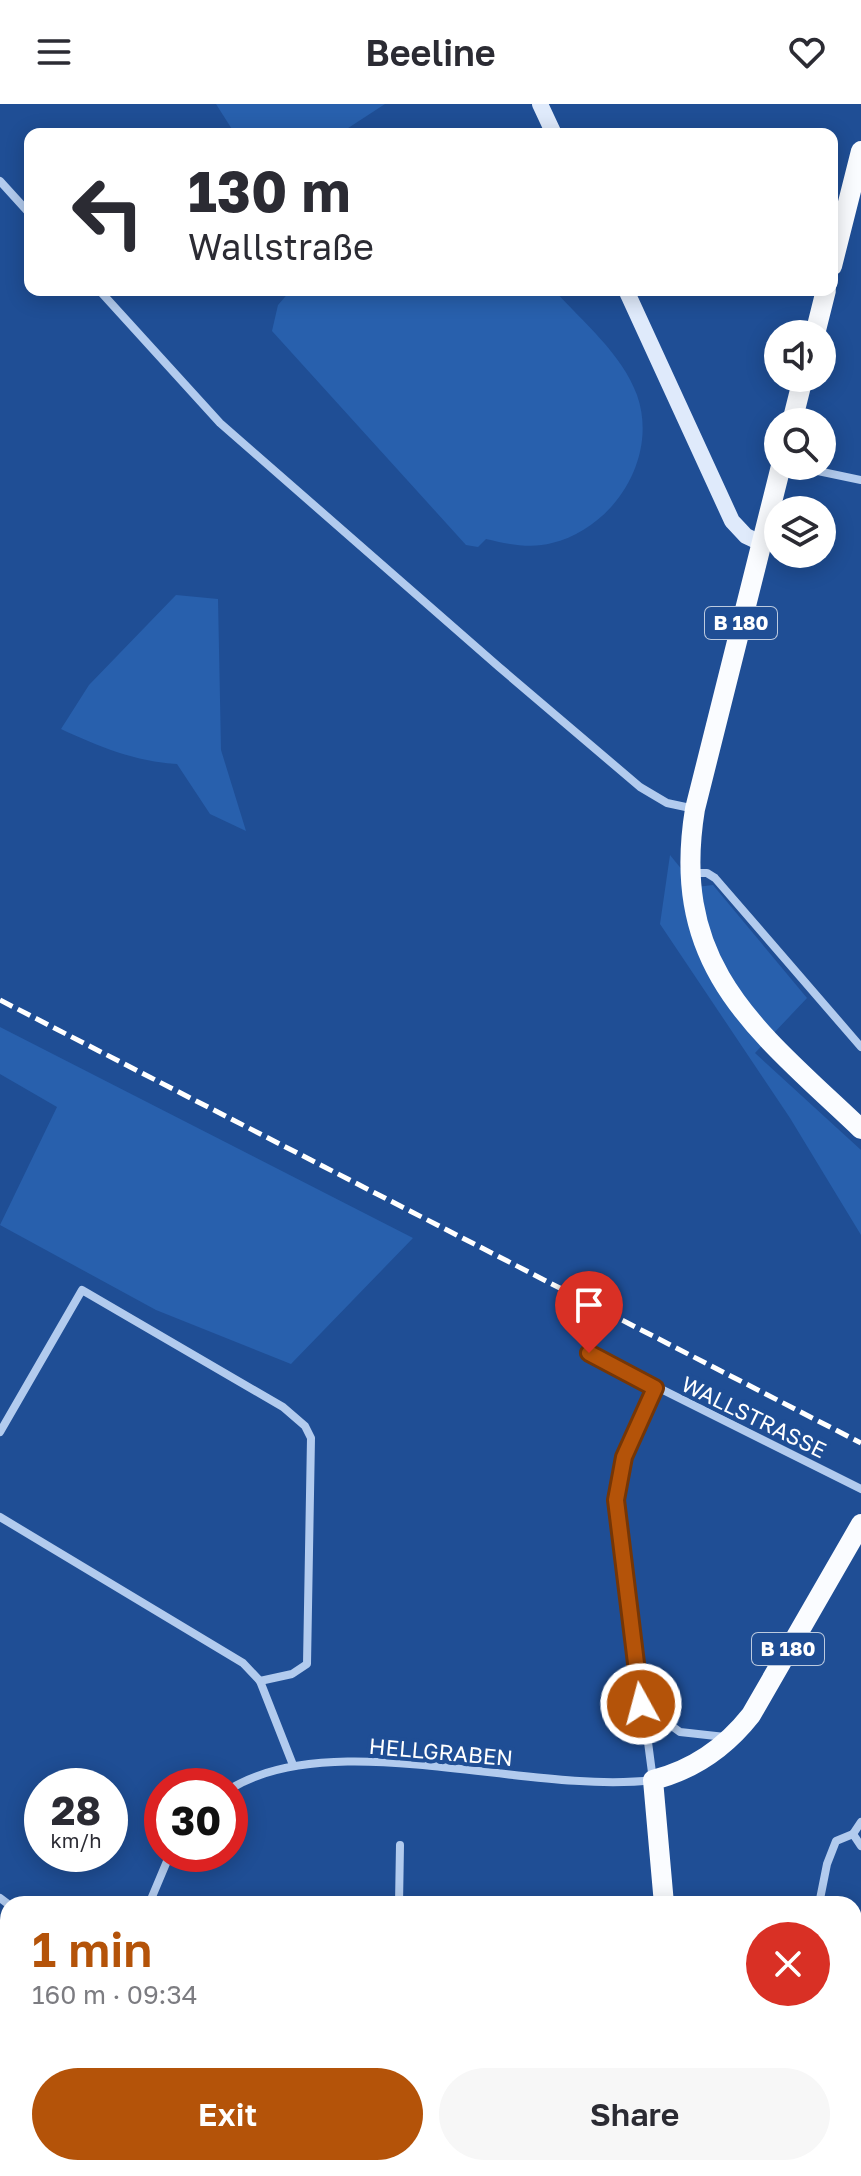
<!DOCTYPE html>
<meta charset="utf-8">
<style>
body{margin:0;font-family:"Golos Text",sans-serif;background:#f7f7f7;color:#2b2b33;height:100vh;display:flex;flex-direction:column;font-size:30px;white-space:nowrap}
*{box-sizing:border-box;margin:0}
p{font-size:26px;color:#7c7c81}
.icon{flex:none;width:44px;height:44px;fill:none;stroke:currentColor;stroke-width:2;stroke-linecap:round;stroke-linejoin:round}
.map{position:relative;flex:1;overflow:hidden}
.sheet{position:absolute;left:0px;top:1792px;width:862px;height:280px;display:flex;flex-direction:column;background:#fff;border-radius:24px 24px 0 0;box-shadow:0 4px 20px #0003}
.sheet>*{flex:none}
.top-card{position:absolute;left:24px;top:24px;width:814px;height:168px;border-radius:16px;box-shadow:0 4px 20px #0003;background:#fff;color:#2b2b33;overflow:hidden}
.buttons{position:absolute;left:764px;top:216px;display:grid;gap:16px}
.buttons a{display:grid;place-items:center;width:72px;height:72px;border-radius:50%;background:#fff;box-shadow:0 4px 20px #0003;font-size:40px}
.speed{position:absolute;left:24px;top:1664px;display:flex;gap:16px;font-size:40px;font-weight:700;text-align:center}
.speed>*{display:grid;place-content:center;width:104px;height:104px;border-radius:50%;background:#fff;box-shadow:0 4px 20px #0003;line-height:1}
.speed small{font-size:20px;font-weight:400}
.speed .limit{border:12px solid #d22;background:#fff;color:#111}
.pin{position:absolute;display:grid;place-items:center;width:68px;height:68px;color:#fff;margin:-82px -34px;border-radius:50% 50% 50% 0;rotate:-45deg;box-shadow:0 0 8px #0007}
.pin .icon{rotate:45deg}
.me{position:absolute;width:88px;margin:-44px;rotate:353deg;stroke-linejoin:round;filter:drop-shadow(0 0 6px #0008)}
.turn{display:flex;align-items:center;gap:28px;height:168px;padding:0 32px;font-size:36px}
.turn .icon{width:104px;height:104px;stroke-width:2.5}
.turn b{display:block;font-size:56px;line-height:68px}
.round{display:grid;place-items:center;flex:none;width:84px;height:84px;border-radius:42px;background:#f7f7f7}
.headline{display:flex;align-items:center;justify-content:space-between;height:136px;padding:0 32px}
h1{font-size:48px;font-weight:600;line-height:60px;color:#b45309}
.primary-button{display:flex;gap:16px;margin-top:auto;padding:16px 32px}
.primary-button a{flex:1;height:92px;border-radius:48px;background:#b45309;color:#fff;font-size:32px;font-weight:600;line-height:92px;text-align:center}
.primary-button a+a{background:#f7f7f7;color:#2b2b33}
header{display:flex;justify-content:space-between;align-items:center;height:104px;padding:0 32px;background:#fff;font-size:36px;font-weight:600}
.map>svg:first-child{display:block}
.green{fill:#2860ad}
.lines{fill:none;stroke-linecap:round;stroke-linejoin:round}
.street{stroke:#b2cbee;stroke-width:8}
.secondary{stroke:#dfeafb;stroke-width:16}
.primary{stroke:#fafcff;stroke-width:20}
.rail{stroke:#fff;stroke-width:5;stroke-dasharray:14 6;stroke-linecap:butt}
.route-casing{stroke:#753606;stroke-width:20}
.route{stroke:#b45309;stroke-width:14}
.labels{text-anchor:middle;stroke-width:8;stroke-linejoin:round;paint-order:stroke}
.shield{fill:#1f4e95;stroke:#bccadf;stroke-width:2}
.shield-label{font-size:20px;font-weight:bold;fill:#fff}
.street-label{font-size:22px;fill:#fff;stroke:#1f4e95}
</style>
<header><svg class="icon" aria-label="menu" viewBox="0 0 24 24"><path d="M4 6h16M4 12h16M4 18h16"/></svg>Beeline<svg class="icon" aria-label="heart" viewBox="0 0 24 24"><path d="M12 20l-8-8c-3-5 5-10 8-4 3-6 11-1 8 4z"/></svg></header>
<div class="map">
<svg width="861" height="2072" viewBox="0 0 861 2072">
<rect width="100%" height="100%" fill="#1f4e95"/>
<g class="green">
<polygon points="216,0 385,0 339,30 235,30"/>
<path d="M291,186H554C583,218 622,250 637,291C659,353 614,424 552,439C531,445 507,440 486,435L478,443L466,441L272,227L278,201Z"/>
<path d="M176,491L218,495L221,646L246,727L210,710L177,660C137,658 97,642 61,625L89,581Z"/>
<polygon points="670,751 696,783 713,781 807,894 755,949 861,1046 861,1131 790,1014 660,820"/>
<polygon points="0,923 413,1134 291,1260 156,1206 0,1121 57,1003 0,970"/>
</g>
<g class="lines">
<g class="street">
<polyline points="0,77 30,110"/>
<polyline points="99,186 220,319 499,563 640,683 667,699 695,705"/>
<polyline points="794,362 861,376"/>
<polyline points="691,769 707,769 715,774 861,943"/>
<polyline points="589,1249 861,1385"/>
<polyline points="0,1328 82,1186 283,1303 305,1322 311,1334 307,1560 292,1570 260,1577"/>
<polyline points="0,1413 243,1559 260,1577 293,1661"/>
<polyline points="641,1600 680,1628 725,1633"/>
<path d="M230,1685C335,1621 528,1691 653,1676L616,1396L624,1353L655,1284"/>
<polyline points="853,1730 861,1718"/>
<polyline points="0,1794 8,1800"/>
<polyline points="149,1800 170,1750"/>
<polyline points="399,1800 400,1741"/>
<polyline points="819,1800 827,1760 836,1737 853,1730 861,1742"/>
<polyline points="0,2046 8,2051"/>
<polyline points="854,2053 861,2054"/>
<polyline points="28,2064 41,2072"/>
<polyline points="287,2064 287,2072"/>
<polyline points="462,2064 463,2072"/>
<polyline points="814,2064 814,2072"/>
<polyline points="140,2072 140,2064"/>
</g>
<g class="secondary">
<polyline points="540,0 554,30"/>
<polyline points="626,186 732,417 746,432 761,439"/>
</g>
<g class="primary">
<polyline points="832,162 861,47"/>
<polyline points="815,230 826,186"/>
<polyline points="792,318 803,274"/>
<path d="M781,362L695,705C669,864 757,926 861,1025"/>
<path d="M664,1800L653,1676C693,1666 725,1644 751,1611L861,1420"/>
<polyline points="713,2064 715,2072"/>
</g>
<polyline class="rail" points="0,896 861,1339"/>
</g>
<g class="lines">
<defs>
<polyline id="route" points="589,1249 655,1284 624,1353 616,1396 641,1600"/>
</defs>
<use href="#route" class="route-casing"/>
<use href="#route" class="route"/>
</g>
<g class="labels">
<g class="shield">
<rect x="705" y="503" width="72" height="32" rx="6"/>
<rect x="752" y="1529" width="72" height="32" rx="6"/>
</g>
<g class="shield-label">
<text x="741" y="526">B 180</text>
<text x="788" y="1552">B 180</text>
</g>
<g class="street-label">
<text transform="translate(754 1313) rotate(26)" y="8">WALLSTRASSE</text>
<text transform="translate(441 1648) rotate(5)" y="8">HELLGRABEN</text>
</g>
</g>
</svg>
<div class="buttons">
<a><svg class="icon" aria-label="sound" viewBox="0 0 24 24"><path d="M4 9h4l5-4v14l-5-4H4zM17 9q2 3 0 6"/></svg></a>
<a><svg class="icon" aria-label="search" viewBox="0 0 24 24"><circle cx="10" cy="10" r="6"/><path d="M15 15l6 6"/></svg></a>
<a><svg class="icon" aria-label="layers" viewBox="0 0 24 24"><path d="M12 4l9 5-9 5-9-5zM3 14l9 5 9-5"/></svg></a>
</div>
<div class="speed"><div>28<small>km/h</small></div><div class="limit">30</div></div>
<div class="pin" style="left:589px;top:1249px;background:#d93025"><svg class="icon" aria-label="arrive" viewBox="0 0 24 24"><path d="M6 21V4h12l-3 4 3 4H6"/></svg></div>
<svg class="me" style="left:641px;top:1600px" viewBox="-20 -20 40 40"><circle r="17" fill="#b45309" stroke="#fff" stroke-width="3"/><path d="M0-11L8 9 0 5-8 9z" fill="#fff"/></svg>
<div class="top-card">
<div class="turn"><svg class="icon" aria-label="left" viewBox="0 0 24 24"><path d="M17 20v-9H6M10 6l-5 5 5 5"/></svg><div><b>130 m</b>Wallstraße</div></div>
</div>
<section class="sheet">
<div class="headline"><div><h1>1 min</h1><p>160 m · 09:34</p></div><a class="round" style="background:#d93025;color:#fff"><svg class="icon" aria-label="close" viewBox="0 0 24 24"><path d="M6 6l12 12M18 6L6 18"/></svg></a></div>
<div class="primary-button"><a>Exit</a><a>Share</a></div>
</section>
</div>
